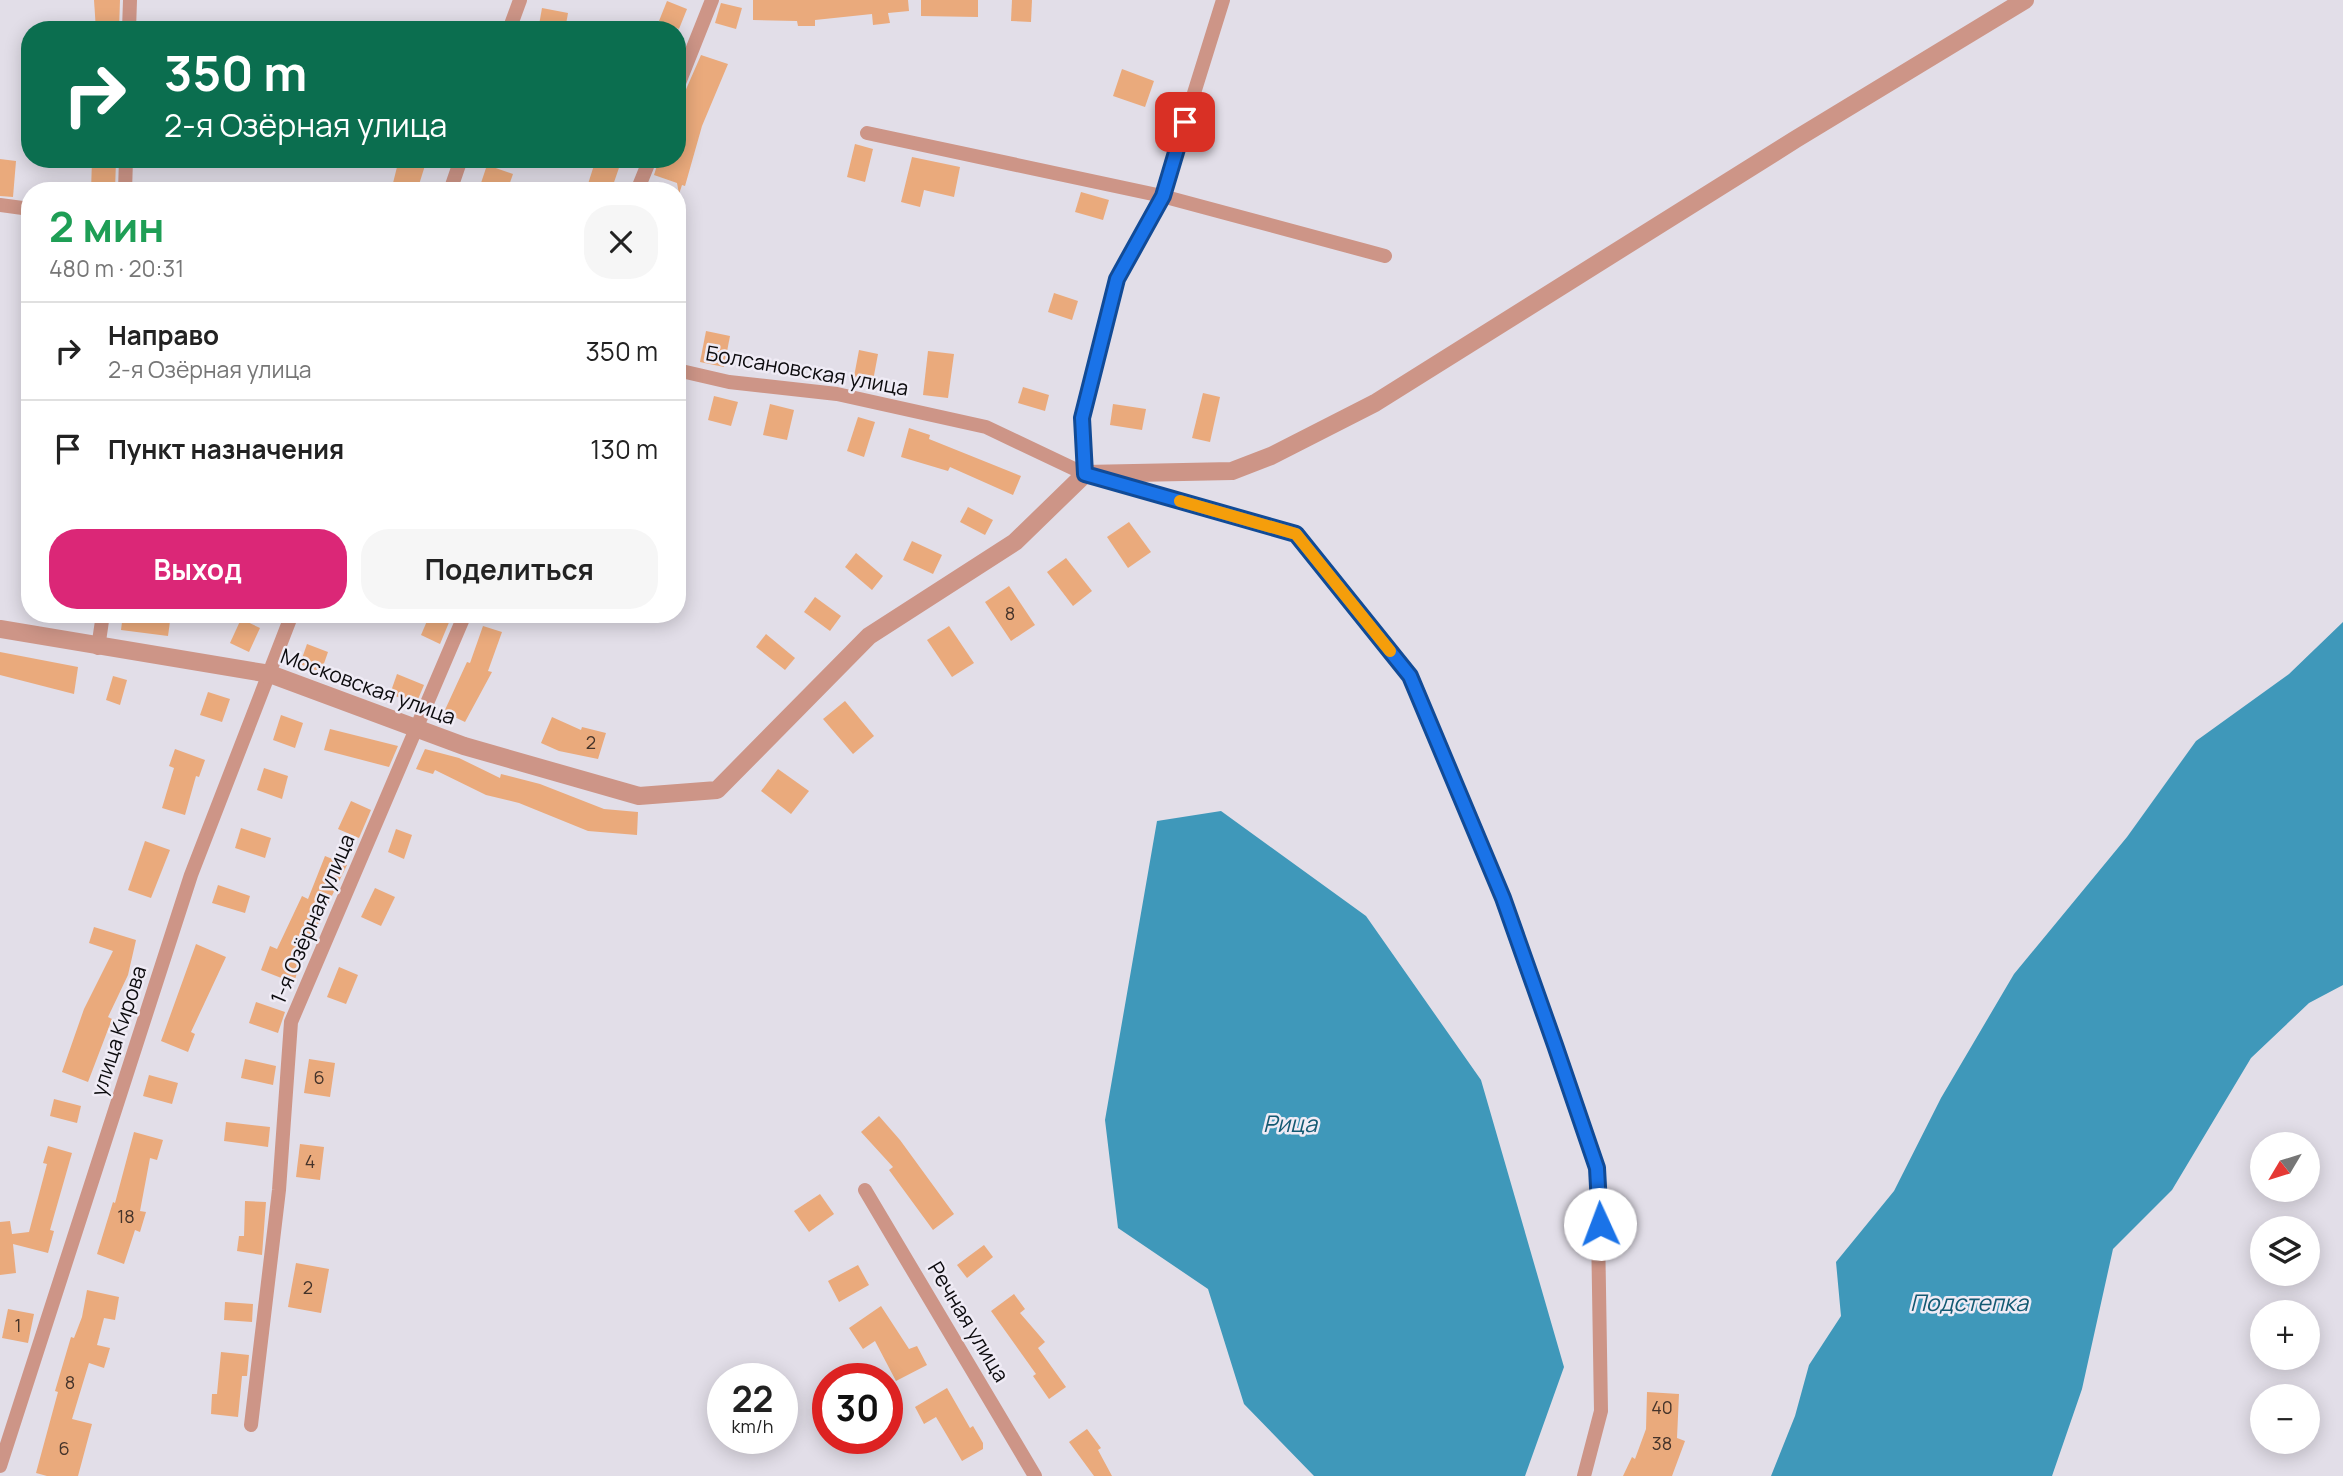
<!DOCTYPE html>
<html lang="ru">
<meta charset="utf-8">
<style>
body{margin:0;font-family:Manrope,sans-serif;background:#f6f6f6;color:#222;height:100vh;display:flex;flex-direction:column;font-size:26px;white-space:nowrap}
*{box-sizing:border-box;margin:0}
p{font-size:23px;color:#767676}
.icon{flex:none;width:38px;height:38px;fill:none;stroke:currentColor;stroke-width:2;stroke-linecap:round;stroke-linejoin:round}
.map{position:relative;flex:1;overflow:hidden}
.details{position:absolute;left:21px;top:182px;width:665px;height:441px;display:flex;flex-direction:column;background:#fff;border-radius:28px;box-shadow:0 4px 18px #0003}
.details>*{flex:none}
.banner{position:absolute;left:21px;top:21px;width:665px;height:147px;border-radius:28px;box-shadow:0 4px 18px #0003;background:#0b6e4f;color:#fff;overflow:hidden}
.needle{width:46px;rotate:232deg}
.fabs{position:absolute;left:2250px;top:1132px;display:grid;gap:14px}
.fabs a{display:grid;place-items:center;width:70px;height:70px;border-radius:50%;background:#fff;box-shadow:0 4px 18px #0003;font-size:35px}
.speed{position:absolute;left:707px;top:1363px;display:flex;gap:14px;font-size:35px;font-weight:700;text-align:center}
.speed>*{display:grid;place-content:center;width:91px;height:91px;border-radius:50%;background:#fff;box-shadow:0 4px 18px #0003;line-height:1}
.speed small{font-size:18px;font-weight:400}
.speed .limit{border:10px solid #d22;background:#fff;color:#111}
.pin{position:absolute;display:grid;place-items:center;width:60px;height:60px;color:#fff;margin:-30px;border-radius:14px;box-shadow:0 4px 10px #0006}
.me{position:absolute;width:77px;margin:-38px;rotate:358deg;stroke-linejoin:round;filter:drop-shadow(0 0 5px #0008)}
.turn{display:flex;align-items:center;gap:24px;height:147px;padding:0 28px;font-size:32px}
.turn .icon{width:91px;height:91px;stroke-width:2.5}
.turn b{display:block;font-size:49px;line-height:60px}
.round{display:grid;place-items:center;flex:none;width:74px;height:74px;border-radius:28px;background:#f6f6f6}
.summary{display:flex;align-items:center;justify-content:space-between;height:119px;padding:0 28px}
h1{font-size:42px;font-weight:700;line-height:52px;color:#1e9e55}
.primary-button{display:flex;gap:14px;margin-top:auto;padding:14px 28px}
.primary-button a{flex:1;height:80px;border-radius:28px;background:#db2777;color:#fff;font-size:28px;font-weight:700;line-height:80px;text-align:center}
.primary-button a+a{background:#f6f6f6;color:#222}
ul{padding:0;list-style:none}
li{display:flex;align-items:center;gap:21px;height:98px;padding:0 28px;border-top:2px solid #e0e0e0}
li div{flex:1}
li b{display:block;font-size:26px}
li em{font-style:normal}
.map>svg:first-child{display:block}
.water{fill:#3f98ba}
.building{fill:#eaaa7c}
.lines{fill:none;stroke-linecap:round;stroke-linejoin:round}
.minor{stroke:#cd9587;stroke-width:14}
.tertiary{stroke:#cd9587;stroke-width:18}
.route-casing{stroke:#114b97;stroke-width:18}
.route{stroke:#1a73e8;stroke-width:12}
.slow{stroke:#f59e0b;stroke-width:12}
.labels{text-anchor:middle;stroke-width:5;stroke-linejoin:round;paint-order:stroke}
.number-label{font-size:18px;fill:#44332a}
.street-label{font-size:21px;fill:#0c0b0e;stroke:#efebf5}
.water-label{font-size:23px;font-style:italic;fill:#135972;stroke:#efebf5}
</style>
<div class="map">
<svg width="2343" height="1476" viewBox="0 0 2343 1476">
<rect width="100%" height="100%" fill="#e2dee8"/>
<g class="water">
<polygon points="2343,622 2343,985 2309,1003 2251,1058 2172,1190 2113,1249 2082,1389 2052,1476 1771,1476 1795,1416 1809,1365 1841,1316 1836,1262 1894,1191 1941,1098 2014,974 2127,837 2196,741 2289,674"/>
<polygon points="1221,811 1366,916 1481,1080 1564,1367 1525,1476 1314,1476 1244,1404 1208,1289 1118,1228 1105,1120 1157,821"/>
</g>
<g class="building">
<polygon points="94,0 120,0 119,30 96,30"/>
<polygon points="753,0 908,0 909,11 888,13 890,23 873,25 872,14 815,20 815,26 798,26 797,21 753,20"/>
<polygon points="921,0 978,0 978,17 921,16"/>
<polygon points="1012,0 1032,0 1031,22 1011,21"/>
<polygon points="667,1 687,9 679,29 659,21"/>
<polygon points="721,3 742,8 736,29 715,23"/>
<polygon points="542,8 568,13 565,30 539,25"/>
<polygon points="701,55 728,64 702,126 685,186 682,185 679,194 677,183 654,175 659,159 677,159 677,110"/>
<polygon points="1122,69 1154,81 1145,107 1113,96"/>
<polygon points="855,144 873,149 865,182 847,177"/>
<polygon points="912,157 960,167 954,197 924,190 920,207 901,202"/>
<polygon points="0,159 16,161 13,197 0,196"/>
<polygon points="92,159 116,159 115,191 91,191"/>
<polygon points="399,159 427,159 417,191 391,191"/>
<polygon points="596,159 622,159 611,191 587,187"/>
<polygon points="487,165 513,174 507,191 481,183"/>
<polygon points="1081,192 1109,200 1103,220 1075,212"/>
<polygon points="1054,293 1078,301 1072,320 1048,312"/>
<polygon points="706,331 730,336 724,367 700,362"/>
<polygon points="859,350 878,354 872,386 853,382"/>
<polygon points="928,351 954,354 948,398 923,395"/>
<polygon points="1023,387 1049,395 1045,411 1018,403"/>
<polygon points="1203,393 1220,397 1210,442 1192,438"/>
<polygon points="714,396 738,402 731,426 708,420"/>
<polygon points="770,404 794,410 787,440 763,435"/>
<polygon points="1113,404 1146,409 1142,430 1110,425"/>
<polygon points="858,417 875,422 864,457 847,451"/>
<polygon points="909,428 930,435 929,439 1021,476 1013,495 950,467 948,471 901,457"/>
<polygon points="968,507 993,520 985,535 960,522"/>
<polygon points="1129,522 1151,552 1128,568 1107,537"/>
<polygon points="912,541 942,555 933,574 903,560"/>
<polygon points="856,553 883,576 872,590 845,567"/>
<polygon points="1066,558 1092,591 1073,606 1047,572"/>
<polygon points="1009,586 1035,625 1011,641 985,602"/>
<polygon points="815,597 841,616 830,631 804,612"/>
<polygon points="123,614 171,614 168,636 121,630"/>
<polygon points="430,614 450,620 440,644 421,635"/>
<polygon points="241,619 260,628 249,652 230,643"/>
<polygon points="483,626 502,632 488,671 492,672 465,722 444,712 467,662 470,663"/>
<polygon points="949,626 974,663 952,677 927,640"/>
<polygon points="766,634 795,658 785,670 756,647"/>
<polygon points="307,644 328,652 321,672 300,664"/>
<polygon points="0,652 78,667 74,694 0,675"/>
<polygon points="397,674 424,685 416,704 390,694"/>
<polygon points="113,676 127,680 120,705 106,700"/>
<polygon points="208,692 230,699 222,722 200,715"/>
<polygon points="845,701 874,736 853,754 823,719"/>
<polygon points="281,715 303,723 295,748 273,740"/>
<polygon points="552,717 581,730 582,727 606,733 598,759 559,751 541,743"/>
<polygon points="330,729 398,746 389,767 324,750"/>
<polygon points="175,749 205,760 199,777 196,776 185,815 162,808 174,768 169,766"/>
<polygon points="425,749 459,758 500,778 501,774 540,784 604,809 638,812 637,835 588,831 519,803 486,795 435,770 433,774 416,769"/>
<polygon points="264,768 288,776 282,799 257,790"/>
<polygon points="778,769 809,791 791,814 761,791"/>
<polygon points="351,801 371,810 359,838 338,829"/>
<polygon points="241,828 271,838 265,858 235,848"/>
<polygon points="396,829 412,835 404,859 388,852"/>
<polygon points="145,841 170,850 151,898 128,890"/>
<polygon points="325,856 347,865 301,959 294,983 261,970 270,946 277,949 302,896 308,899"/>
<polygon points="218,885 250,896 245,913 212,903"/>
<polygon points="375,888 395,897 381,926 361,917"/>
<polygon points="94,927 136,940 128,975 108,1017 112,1019 88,1082 62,1072 84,1009 113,951 89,943"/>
<polygon points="196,944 226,957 191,1032 195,1034 188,1052 161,1041"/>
<polygon points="339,967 358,975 346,1004 327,997"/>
<polygon points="256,1002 285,1012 278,1033 249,1023"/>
<polygon points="245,1059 276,1066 273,1085 241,1078"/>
<polygon points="309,1059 335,1063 330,1097 304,1093"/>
<polygon points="149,1075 178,1083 172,1104 143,1096"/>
<polygon points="54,1099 81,1106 77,1123 50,1116"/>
<polygon points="879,1116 900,1140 954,1214 933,1230 889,1170 893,1167 861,1132"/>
<polygon points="226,1122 270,1127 268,1147 224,1141"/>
<polygon points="134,1132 163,1140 157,1160 150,1158 140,1211 146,1212 140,1232 135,1230 124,1264 97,1254 113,1202 115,1203"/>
<polygon points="300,1144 324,1147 320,1180 296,1177"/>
<polygon points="48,1146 72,1153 50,1230 54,1231 48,1253 13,1244 16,1273 0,1275 0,1222 10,1221 12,1234 29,1232 47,1164 43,1163"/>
<polygon points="820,1194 834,1214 809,1232 794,1211"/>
<polygon points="245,1201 266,1202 262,1255 237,1251 239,1236 244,1236"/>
<polygon points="984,1245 993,1257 967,1278 957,1265"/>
<polygon points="296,1263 329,1269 321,1313 288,1307"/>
<polygon points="858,1265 869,1285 839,1302 828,1281"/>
<polygon points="87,1290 119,1297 115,1320 104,1318 97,1345 110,1348 104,1368 89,1363 72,1419 92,1424 78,1476 47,1476 36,1473 58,1392 55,1391 71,1337 74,1338 82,1317"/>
<polygon points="1014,1294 1025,1309 1020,1313 1045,1342 1038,1348 1066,1387 1049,1399 1033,1376 1036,1374 991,1311"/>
<polygon points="225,1302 253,1304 252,1322 224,1320"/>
<polygon points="881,1306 909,1349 917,1346 927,1365 896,1381 875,1341 863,1349 849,1328"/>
<polygon points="8,1309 34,1314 28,1343 2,1338"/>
<polygon points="221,1352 249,1355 247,1376 242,1376 238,1417 211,1414 212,1394 217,1394"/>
<polygon points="947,1388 970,1428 973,1426 983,1443 983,1449 962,1461 936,1417 924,1424 915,1407"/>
<polygon points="1647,1392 1679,1394 1677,1438 1685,1441 1672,1476 1623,1476 1632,1457 1635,1459 1646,1429"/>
<polygon points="1087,1429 1101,1448 1098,1450 1112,1476 1094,1476 1069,1442"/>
</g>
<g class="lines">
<g class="minor">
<polyline points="129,30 130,0"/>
<polyline points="509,30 520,0"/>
<polyline points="677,88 712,0"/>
<polyline points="867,133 1162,196 1385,256"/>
<polyline points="125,191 126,159"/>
<polyline points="450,191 461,159"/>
<polyline points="637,191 650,159"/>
<polyline points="0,205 30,209"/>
<polyline points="677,370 729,382 837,394 986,427 1085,474 1296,534 1410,676 1503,898 1597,1168 1601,1411 1584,1476"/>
<polyline points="1085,474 1082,418 1117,279 1162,196 1223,0"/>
<polyline points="98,648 103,614"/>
<polyline points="865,1190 1035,1476"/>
<polyline points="251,1425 279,1190 291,1022 465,614"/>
<polyline points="0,1466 191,875 292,614"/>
</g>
<polyline class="tertiary" points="0,629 270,674 464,746 639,796 717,790 869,636 1015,542 1085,474 1232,471 1271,456 1375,403 1796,139 2025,0"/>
</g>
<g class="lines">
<defs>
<polyline id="route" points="1185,122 1163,196 1117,279 1082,418 1085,474 1296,534 1410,676 1503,898 1555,1045 1597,1168 1600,1224"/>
</defs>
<use href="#route" class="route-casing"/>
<use href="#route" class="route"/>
<polyline class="slow" points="1180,501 1296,534 1390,651"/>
</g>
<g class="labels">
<g class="number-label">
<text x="1010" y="620">8</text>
<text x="591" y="749">2</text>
<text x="319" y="1084">6</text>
<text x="310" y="1168">4</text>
<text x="126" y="1223">18</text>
<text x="308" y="1294">2</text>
<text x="18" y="1332">1</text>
<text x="70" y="1389">8</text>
<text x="1662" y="1414">40</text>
<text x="1662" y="1450">38</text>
<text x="64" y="1455">6</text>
</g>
<g class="street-label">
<text transform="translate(807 371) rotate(10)" y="7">Болсановская улица</text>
<text transform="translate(368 687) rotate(20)" y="7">Московская улица</text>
<text transform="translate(313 919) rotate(-67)" y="7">1-я Озёрная улица</text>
<text transform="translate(119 1031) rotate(-72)" y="7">улица Кирова</text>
<text transform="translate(968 1322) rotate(59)" y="7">Речная улица</text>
</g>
<g class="water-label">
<text x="1290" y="1132">Рица</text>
<text x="1969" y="1311">Подстепка</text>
</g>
</g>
</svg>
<div class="fabs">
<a><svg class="needle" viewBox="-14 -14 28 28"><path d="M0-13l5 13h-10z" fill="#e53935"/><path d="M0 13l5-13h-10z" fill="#767676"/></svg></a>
<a><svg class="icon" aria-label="layers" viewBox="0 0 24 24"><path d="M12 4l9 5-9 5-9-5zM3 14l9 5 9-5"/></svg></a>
<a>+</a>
<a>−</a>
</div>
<div class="speed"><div>22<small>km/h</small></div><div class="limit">30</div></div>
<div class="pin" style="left:1185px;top:122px;background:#d93025"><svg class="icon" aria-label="arrive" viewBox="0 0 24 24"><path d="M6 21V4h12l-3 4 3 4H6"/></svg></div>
<svg class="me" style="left:1600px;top:1224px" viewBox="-20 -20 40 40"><circle r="19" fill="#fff"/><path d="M0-13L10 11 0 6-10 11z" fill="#1a73e8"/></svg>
<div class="banner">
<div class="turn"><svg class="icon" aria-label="right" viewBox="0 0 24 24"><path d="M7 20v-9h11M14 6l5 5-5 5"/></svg><div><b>350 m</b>2-я Озёрная улица</div></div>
</div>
<section class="details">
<div class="summary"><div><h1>2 мин</h1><p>480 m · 20:31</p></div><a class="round"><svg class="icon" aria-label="close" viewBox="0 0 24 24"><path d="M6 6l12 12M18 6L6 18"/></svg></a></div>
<ul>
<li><svg class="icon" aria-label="right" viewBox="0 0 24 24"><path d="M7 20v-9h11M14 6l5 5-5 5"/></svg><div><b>Направо</b><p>2-я Озёрная улица</p></div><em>350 m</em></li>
<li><svg class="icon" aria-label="arrive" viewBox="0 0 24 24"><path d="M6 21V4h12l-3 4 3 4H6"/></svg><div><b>Пункт назначения</b></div><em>130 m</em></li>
</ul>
<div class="primary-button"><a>Выход</a><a>Поделиться</a></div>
</section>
</div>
